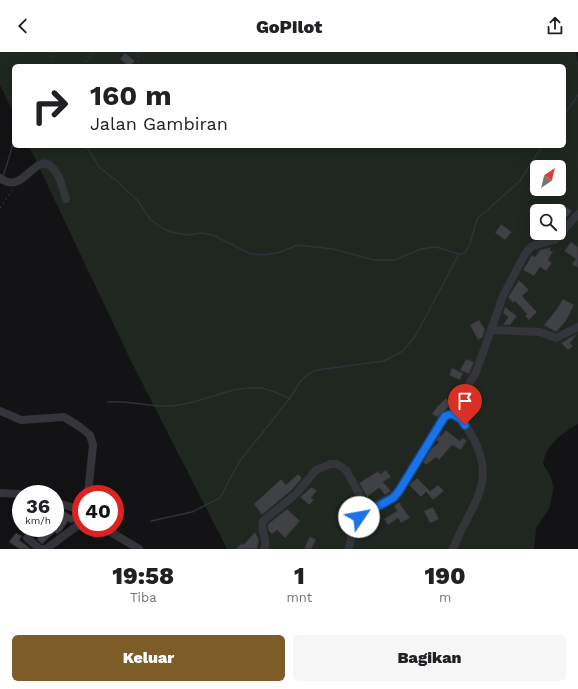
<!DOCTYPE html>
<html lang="id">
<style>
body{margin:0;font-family:"Work Sans",sans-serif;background:#f6f6f6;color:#202124;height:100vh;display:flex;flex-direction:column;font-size:15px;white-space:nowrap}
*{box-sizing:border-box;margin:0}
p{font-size:13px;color:#757577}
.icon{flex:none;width:22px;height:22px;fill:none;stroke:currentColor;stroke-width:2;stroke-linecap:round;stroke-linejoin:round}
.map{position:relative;height:497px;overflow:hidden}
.details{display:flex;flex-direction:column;background:#fff;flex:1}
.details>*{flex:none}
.top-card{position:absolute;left:12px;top:12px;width:554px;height:84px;border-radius:6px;box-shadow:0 4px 16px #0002;background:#fff;color:#202124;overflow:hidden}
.needle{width:26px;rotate:35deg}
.tools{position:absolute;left:530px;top:108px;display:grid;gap:8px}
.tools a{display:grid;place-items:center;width:36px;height:36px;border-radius:6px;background:#fff;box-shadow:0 4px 16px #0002;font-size:20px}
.speed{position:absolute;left:12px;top:433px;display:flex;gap:8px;font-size:20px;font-weight:700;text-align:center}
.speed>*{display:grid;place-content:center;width:52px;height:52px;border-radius:50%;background:#fff;box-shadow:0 4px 16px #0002;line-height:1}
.speed small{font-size:10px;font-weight:400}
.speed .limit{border:6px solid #d22;background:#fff;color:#111}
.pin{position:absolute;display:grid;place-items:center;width:34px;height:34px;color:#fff;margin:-41px -17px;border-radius:50% 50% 50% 0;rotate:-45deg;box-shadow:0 0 4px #0007}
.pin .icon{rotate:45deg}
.me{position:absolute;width:44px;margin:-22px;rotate:57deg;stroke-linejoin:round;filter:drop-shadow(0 0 3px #0008)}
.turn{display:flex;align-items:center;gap:14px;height:84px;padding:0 12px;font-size:18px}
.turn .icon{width:52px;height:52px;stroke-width:2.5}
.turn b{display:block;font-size:28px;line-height:34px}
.eta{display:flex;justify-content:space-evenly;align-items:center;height:68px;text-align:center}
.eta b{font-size:24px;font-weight:800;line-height:28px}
.cta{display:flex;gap:8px;margin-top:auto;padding:8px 12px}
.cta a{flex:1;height:46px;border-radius:6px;background:#7e5c28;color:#fff;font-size:16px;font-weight:800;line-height:46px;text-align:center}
.cta a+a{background:#f6f6f6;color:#202124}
header{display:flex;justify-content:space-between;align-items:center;height:52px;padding:0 12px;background:#fff;font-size:18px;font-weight:800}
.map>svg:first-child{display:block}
.green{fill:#1f2720;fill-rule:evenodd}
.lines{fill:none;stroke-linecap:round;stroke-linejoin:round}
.stream{stroke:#2b343a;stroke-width:1.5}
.building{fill:#3f4145;stroke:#2d2d31}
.path{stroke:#3a3c41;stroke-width:1;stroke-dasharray:2 3;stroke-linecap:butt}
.minor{stroke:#34353a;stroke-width:8}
.route-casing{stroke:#114b97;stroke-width:10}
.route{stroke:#1a73e8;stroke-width:7}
</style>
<header><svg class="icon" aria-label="back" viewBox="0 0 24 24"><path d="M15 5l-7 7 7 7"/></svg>GoPilot<svg class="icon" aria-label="share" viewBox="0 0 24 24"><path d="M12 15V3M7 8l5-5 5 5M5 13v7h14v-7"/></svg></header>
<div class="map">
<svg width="578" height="497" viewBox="0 0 578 497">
<rect width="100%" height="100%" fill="#131315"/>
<path class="green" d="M0,0H578L576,1L578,11V372C562,381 546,393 543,412L550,423L554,435L549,457L536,476L534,497H227L131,309L29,94H564V14H14V62L0,33ZM537,115H559V137H537ZM537,159H559V181H537Z"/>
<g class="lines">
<g class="stream">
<polyline points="564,63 578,43"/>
<polyline points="86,94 100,116 117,129 138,149 150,167 162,176 171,180 187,183 202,181 213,183 251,202 262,203 277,201 298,193 333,197 374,208 395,208 421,197 436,195 459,202 465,201 470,192 477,167 520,129 542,94"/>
<polyline points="3,125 14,89"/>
<path d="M108,350C128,348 148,355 169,354C201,353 229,333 261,336C270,337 281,343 290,346"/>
<polyline points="151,469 192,460 220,446 239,410 290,346 300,330 308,322 317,318 384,309 403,299 416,283 459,202"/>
</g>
</g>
<g class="building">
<polygon points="125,1 135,9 130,14 128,14 120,7"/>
<polygon points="560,151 572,159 559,175 559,159 555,159"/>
<polygon points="501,172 512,180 505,188 495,181"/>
<polygon points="571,190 578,195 578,216 572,212 576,207 564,199"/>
<polygon points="551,195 550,198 553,200 548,208 552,211 546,219 540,215 534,224 523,218 532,203 535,205 540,198"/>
<polygon points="519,228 529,238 522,244 537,260 529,268 525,264 527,262 515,249 513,251 508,245"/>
<polygon points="563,247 574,253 566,269 556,280 544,273 556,258"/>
<polygon points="505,255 517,264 510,273 503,273 508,265 503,261"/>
<polygon points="479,268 485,277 483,285 478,288 470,273"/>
<polygon points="578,281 570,291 573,294 568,298 561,291"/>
<polygon points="466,307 474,310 469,322 460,318"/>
<polygon points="452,316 463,321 460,328 449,323"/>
<polygon points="446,346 452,352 450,354 437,365 432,362 437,355"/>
<polygon points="466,349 475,356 469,364 461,358"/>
<polygon points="446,378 460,389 462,386 467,388 461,398 452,393 439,408 436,405 426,413 423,410 431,397 439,390 436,388 439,383 441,384"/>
<polygon points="386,418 391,425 383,430 391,439 385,443 379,436 367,445 359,431 378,419 380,422"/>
<polygon points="298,422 302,426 292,438 262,463 254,452 281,427 286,433"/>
<polygon points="417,426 430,439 438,433 444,439 433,448 426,440 421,445 409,433"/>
<polygon points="312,435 317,439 311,446 314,448 309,453 300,445"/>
<polygon points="399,450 410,466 401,471 398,466 388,473 384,467 397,459 394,454"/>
<polygon points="433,455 439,467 430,471 424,459"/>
<polygon points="287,457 300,469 285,486 277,478 272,482 268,478 268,472"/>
<polygon points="62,458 74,465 76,462 81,466 71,471 68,469 62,478 57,482 55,480 42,492 37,487 46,476 55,476 55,461 57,463"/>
<polygon points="255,480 259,488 257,497 236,497 242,491 243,493"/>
<polygon points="16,481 22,484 19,488 31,497 20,497 9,490"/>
<polygon points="310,484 316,488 311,497 304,497"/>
</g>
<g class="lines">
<g class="path">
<polyline points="49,14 55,0"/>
<polyline points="83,14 94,0"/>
<polyline points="135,14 139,7 136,0"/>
<polyline points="0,156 13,137"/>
</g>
<g class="minor">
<path d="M0,126C26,146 36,91 56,120C61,127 63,138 66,147"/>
<polyline points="491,278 540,280 556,286 578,275"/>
<polyline points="0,359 21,368 64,365 80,375 90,383 93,393 88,442"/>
<polyline points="452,362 476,320 503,244 525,202 532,194 555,188 578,162"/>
<path d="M452,362C462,366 467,375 472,384C499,431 469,455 453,497"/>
<polyline points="0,441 21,442"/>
<polyline points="55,450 81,458"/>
<polyline points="104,476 139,497"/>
<polyline points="27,486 40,497 46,497 81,471"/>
<path d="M264,497C269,487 259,479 263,469L296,442L316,418L331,412H337L346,418L368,458"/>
<path d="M349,497C351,487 352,472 360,465C371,453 388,450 399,439L442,367L452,362"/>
</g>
</g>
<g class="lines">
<defs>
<polyline id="route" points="359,465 393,446 399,439 445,364 452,362 461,367 465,373"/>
</defs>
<use href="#route" class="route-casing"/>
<use href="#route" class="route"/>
</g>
</svg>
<div class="tools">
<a><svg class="needle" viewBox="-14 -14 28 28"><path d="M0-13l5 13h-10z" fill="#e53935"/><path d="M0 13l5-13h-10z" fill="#757577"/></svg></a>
<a><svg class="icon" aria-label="search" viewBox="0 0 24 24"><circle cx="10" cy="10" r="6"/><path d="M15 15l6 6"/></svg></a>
</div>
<div class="speed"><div>36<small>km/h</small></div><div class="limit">40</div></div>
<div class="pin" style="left:465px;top:373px;background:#d93025"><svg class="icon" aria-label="arrive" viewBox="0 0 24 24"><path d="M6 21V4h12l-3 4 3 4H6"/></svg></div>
<svg class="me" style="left:359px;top:465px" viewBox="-20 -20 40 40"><circle r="19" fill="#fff"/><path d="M0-13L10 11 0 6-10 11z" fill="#1a73e8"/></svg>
<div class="top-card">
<div class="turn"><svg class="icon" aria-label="right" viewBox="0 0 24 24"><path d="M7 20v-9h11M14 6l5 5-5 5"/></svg><div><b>160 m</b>Jalan Gambiran</div></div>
</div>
</div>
<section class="details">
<div class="eta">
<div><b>19:58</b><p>Tiba</p></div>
<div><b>1</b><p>mnt</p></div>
<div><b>190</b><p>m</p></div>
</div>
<div class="cta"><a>Keluar</a><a>Bagikan</a></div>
</section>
